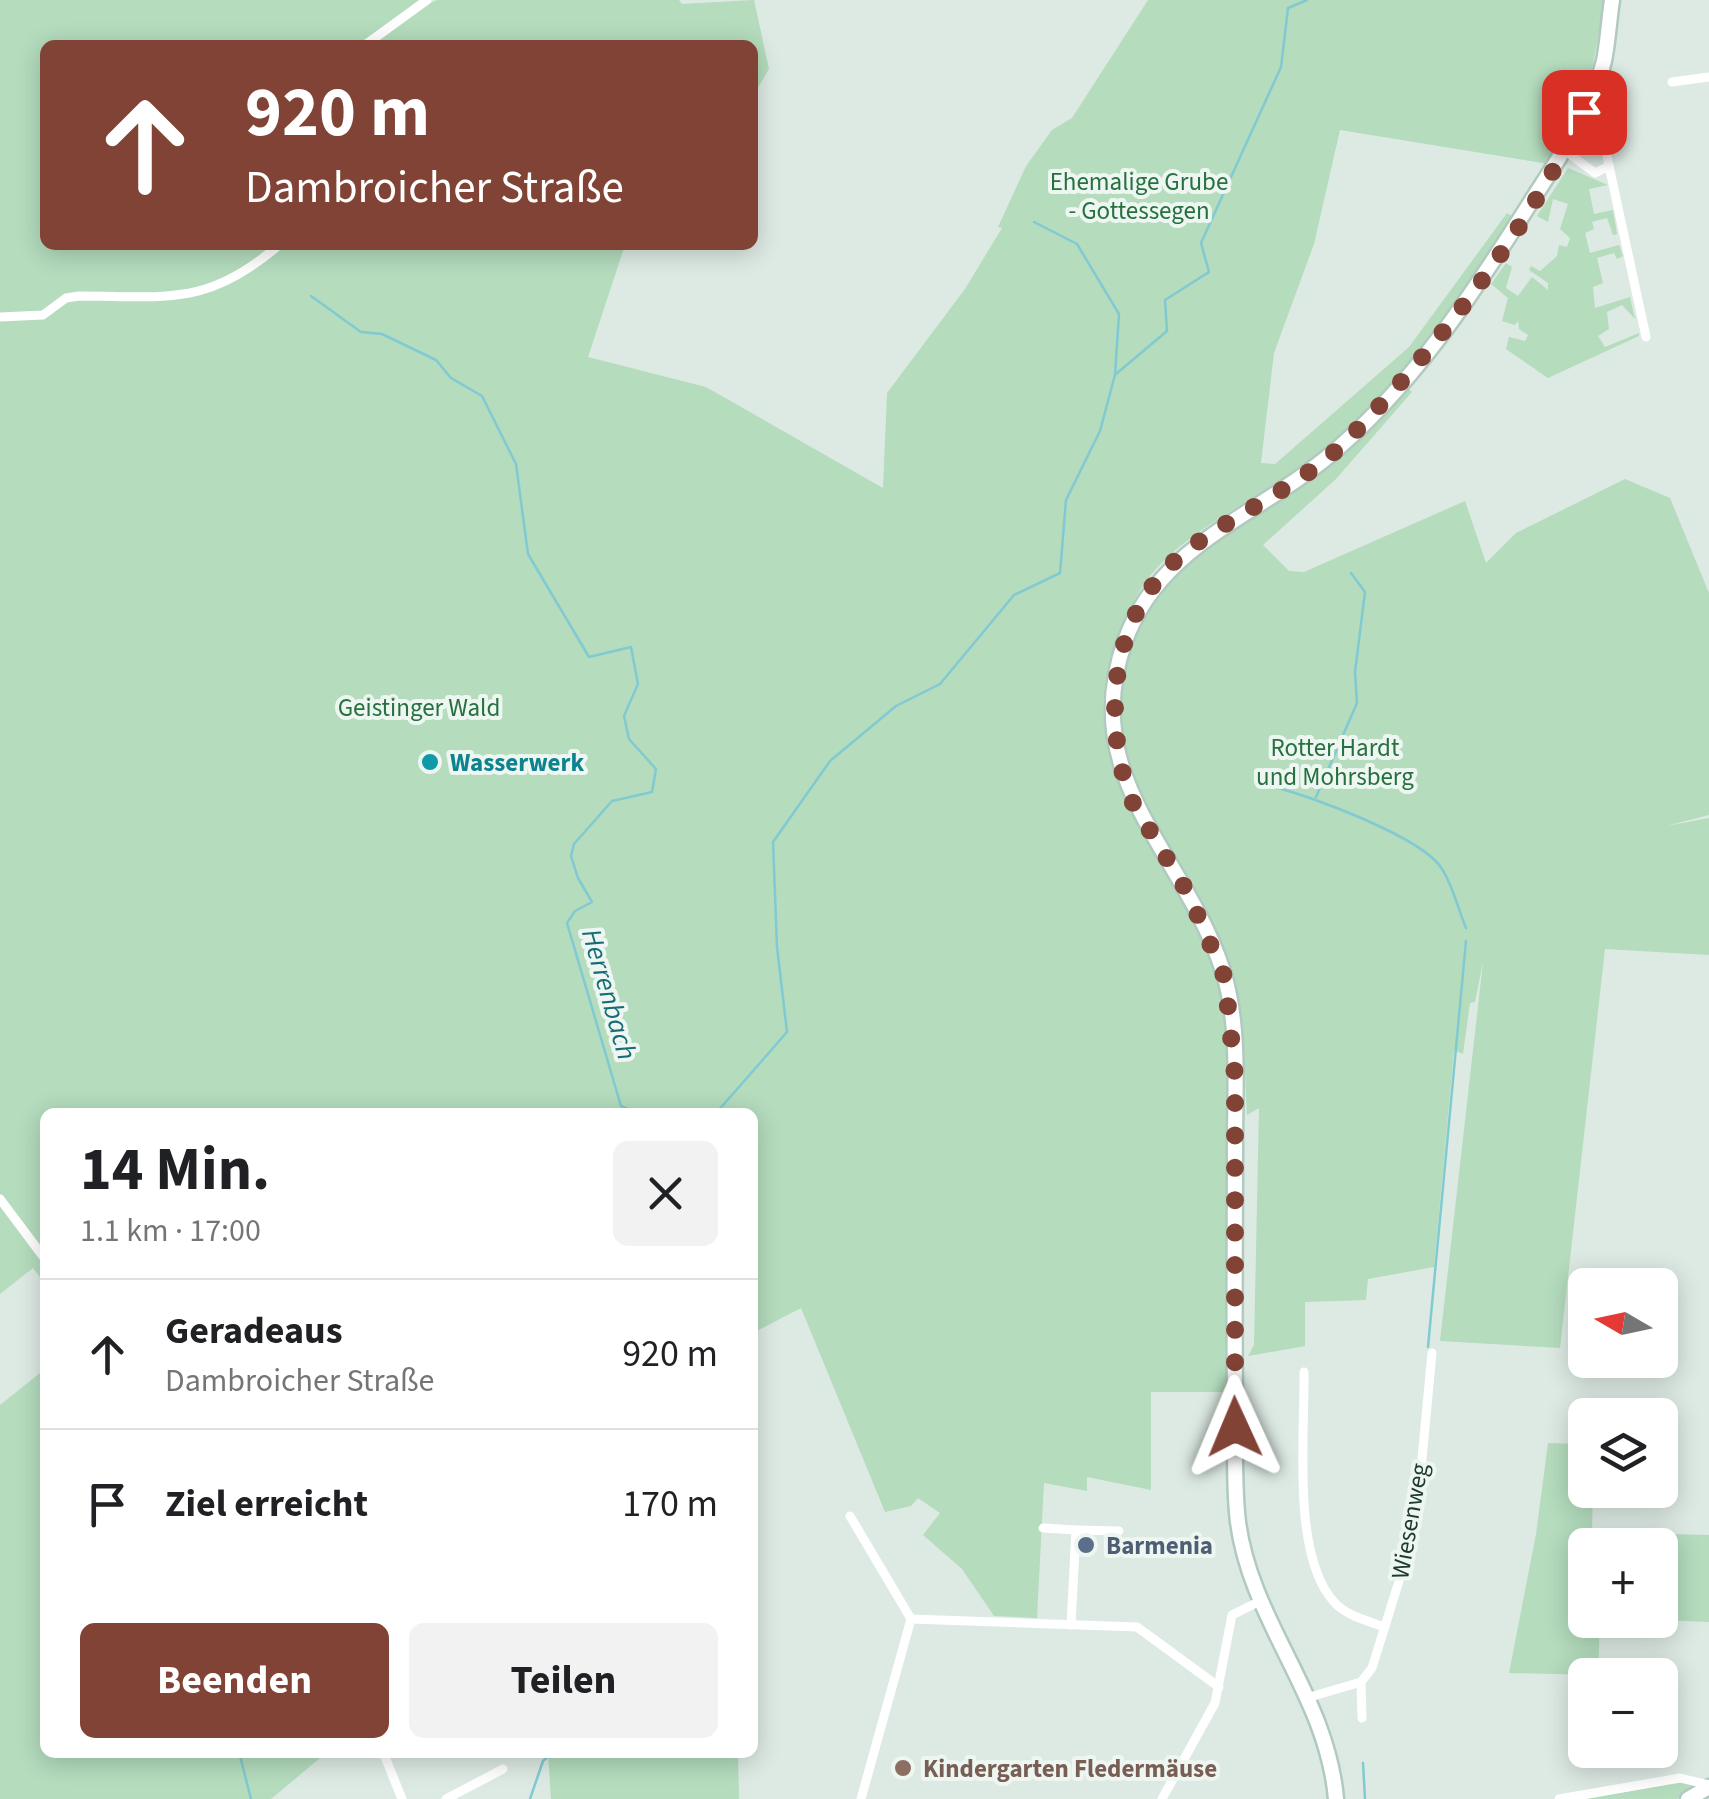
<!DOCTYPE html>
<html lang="de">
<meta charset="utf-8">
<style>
body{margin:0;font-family:"Source Sans 3",sans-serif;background:#f2f2f2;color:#202124;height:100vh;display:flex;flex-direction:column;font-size:38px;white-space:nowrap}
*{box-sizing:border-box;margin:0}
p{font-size:32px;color:#757577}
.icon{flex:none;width:55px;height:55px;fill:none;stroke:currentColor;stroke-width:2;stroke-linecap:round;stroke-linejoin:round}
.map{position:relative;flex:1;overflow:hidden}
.drawer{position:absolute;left:40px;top:1108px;width:718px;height:650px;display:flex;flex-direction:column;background:#fff;border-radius:15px;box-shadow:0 5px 25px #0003}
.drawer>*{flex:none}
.top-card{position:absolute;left:40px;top:40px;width:718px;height:210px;border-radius:15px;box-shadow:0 5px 25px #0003;background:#814336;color:#fff;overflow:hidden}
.needle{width:65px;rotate:279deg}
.tools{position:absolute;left:1568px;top:1268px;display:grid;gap:20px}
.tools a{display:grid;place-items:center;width:110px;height:110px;border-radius:15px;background:#fff;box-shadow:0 5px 25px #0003;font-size:50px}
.pin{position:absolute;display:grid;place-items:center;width:85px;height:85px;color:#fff;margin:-42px;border-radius:20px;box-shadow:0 5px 15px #0006}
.me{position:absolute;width:110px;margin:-55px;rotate:359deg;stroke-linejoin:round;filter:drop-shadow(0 0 8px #0008)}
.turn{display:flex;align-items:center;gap:35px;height:210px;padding:0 40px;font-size:45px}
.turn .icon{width:130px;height:130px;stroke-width:2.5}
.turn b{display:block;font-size:70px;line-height:85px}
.round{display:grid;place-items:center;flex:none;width:105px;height:105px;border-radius:15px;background:#f2f2f2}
.overview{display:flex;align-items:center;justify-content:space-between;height:170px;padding:0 40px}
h1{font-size:60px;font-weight:700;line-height:75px}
.button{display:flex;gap:20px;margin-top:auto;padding:20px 40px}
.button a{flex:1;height:115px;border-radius:15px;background:#814336;color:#fff;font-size:40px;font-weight:700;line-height:115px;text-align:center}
.button a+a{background:#f2f2f2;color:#202124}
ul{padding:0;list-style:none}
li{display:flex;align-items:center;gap:30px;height:150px;padding:0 40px;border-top:2px solid #e0e0e0}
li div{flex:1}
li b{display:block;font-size:38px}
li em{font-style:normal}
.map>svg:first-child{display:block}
.green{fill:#b4dcbd}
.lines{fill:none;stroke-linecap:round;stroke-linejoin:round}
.stream{stroke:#81cad2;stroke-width:2.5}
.secondary-casing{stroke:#b0cabf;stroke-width:19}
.street{stroke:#fff;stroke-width:9}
.secondary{stroke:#fff;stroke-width:14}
.route{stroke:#814336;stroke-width:18;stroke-dasharray:0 32.4}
.culture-dot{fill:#0f9aa8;stroke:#edf6f1;stroke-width:4}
.service-dot{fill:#5c6f8a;stroke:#edf6f1;stroke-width:4}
.education-dot{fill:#8d6e63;stroke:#edf6f1;stroke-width:4}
.labels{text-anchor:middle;stroke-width:8;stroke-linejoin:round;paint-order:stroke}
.park-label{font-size:25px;fill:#277140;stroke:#edf6f1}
.culture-label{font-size:25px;font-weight:bold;fill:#0d838f;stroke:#edf6f1;text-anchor:start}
.street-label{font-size:25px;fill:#1e3930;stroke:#edf6f1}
.service-label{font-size:25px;font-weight:bold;fill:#4e5e75;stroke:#edf6f1;text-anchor:start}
.education-label{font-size:25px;font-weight:bold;fill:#785e54;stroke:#edf6f1;text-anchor:start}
.water-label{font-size:28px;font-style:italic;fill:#176c76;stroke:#edf6f1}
</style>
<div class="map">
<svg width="1709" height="1799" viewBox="0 0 1709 1799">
<rect width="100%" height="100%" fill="#ddeae3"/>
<g class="green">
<path d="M0,0H419L359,45H45V245H625L588,357L706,387L883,488L887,393L965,289L1002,228L998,227L1026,166L1052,130L1072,118L1148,0H1605L1592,69L1549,164L1340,130L1314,244L1274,353L1261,463L1275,464L1409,347L1507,213L1516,219C1466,295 1411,376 1342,437C1284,488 1176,528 1139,592C1032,775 1199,851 1223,1006C1240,1115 1233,1243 1225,1353L1229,1392H1151V1490L1087,1477V1491L1044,1483L1037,1618L994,1616L962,1569L923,1535L940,1513L918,1498L911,1506L885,1512L801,1308L753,1333L752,1112H45V1284L33,1268L0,1294Z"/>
<polygon points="437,0 679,0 682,4 754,0 769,69 753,96 752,45 372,45 409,13"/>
<polygon points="1568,168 1608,185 1589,189 1594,214 1613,210 1617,234 1613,235 1607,218 1592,222 1594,229 1585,233 1590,253 1619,245 1623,256 1617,259 1614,253 1597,258 1603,283 1593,287 1595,308 1630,297 1635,319 1622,305 1607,312 1609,329 1598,336 1605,347 1639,333 1639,336 1548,378 1506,349 1509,337 1525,341 1528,335 1519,329 1518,321 1515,325 1502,321 1508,298 1491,284 1506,263 1512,267 1506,288 1518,296 1532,277 1548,290 1548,283 1529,270 1531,266 1540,271 1557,256 1559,245 1567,247 1570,238 1560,229 1568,204 1553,199 1548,222 1537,216"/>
<path d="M1409,389L1412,392L1336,479L1263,545L1289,571L1304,572L1465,501L1486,563L1516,533L1625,479L1670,498L1709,593V815L1666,826L1709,818V955L1605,949L1560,1348L1440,1341L1483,962L1475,1002L1470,1003L1463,1054L1454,1050L1434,1267L1368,1279L1366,1300L1305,1302V1346L1248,1356L1254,1345L1259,1108L1247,1115C1244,1065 1246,1011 1229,963C1207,900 1164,848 1136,787C1106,721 1124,633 1171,578C1191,554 1217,538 1242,520L1245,523C1318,480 1353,450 1409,389Z"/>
<polygon points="45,1369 45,1752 326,1753 271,1799 0,1799 0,1405"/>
<polygon points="1548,1443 1585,1444 1585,1490 1593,1490 1592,1532 1709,1535 1709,1622 1660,1620 1660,1545 1585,1545 1585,1620 1600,1620 1598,1675 1509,1673 1536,1534"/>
<polygon points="548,1753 738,1753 739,1799 551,1799"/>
<polygon points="1692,1780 1696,1789 1677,1799 1586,1799"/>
</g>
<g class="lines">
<g class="stream">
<polyline points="311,296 361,332 382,334 436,360 451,378 482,396 516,464 528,554 589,657 631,647 638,684 624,716 629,739 656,769 652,792 612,801 574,844 571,856 578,878 592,902 575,911 567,923 621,1106 634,1112"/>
<polyline points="1116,374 1167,331 1165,300 1209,272 1201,243 1281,67 1288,8 1307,0"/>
<path d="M1274,787C1311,796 1424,838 1442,869C1453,886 1458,909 1466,928"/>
<polyline points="1316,797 1357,703 1355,672 1365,592 1351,573"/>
<polyline points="717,1112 787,1032 777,947 773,842 830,761 896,706 940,684 1014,595 1060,573 1066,500 1100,431 1115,375 1119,314 1077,244 1034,222"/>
<polyline points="1428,1347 1466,941"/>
<polyline points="239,1752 251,1799"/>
<polyline points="1363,1763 1365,1799"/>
<polyline points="530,1799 543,1761 553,1752"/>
</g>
<defs>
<g id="secondary">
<path d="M1336,1799C1327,1695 1251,1622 1238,1522C1233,1481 1236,1440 1235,1399C1234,1314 1235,1229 1235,1144C1235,1088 1240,1025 1223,971C1185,853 1076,778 1125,641C1159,546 1252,518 1325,459C1411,390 1476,289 1534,197C1561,155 1592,110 1604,61C1608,41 1609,20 1612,0"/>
<polyline points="1688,1799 1709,1787"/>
</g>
</defs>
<use href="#secondary" class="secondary-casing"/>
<g class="street">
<polyline points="365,45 427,0"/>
<polyline points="1672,82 1709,77"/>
<polyline points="1564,150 1595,173 1609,166 1601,125 1584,112"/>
<polyline points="1609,166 1646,337"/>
<path d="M0,317L43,315L66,298L79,296C168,296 207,307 279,245"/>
<polyline points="0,1199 45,1259"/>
<path d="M1304,1372C1305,1433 1291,1557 1335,1603C1347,1616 1368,1621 1385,1627"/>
<polyline points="850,1516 911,1619 861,1799"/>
<polyline points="1043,1528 1076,1530 1071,1625"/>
<polyline points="1076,1530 1119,1531"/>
<polyline points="911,1619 1137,1627 1219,1687"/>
<polyline points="1361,1682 1362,1718"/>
<polyline points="1310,1697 1361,1682 1372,1668 1404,1565 1418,1501 1432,1353"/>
<polyline points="383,1752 402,1799"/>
<polyline points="446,1799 503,1769"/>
<polyline points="1162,1799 1215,1703 1232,1615 1260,1601"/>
<polyline points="1559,1799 1680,1778 1709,1785"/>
</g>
<use href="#secondary" class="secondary"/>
</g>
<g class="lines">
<path class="route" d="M1235,1427V1076L1225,978L1188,893L1130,798C1100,709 1112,604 1194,545C1245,508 1306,483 1350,437C1439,346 1529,227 1584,112"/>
</g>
<circle class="culture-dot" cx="430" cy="762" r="10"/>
<circle class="service-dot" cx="1086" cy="1545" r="10"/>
<circle class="education-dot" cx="903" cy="1768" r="10"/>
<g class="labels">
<g class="park-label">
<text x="1139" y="190">Ehemalige Grube<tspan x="1139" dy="29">- Gottessegen</tspan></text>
<text x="419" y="716">Geistinger Wald</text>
<text x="1335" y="756">Rotter Hardt<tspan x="1335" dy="29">und Mohrsberg</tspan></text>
</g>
<g class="culture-label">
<text x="450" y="771">Wasserwerk</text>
</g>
<g class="street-label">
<text transform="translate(1409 1521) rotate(-80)" y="9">Wiesenweg</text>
</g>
<g class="service-label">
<text x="1106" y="1554">Barmenia</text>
</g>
<g class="education-label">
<text x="923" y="1777">Kindergarten Fledermäuse</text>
</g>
<g class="water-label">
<text transform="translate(610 994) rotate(74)" y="10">Herrenbach</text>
</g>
</g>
</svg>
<div class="tools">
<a><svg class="needle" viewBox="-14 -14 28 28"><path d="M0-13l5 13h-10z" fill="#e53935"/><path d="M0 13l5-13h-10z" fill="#757577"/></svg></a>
<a><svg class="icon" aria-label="layers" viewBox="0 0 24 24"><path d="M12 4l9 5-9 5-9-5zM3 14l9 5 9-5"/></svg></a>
<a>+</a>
<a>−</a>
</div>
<div class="pin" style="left:1584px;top:112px;background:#d93025"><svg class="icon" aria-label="arrive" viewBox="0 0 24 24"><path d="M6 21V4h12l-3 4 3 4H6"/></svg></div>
<svg class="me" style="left:1235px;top:1427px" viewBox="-20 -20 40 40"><path d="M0-17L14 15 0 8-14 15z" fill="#814336" stroke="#fff" stroke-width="4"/></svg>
<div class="top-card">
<div class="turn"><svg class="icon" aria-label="ahead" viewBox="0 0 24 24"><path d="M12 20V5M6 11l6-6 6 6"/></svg><div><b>920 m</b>Dambroicher Straße</div></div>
</div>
<section class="drawer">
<div class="overview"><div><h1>14 Min.</h1><p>1.1 km · 17:00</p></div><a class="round"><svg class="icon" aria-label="close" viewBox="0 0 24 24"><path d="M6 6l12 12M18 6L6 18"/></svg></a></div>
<ul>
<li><svg class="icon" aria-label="ahead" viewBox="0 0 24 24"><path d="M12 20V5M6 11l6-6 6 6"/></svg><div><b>Geradeaus</b><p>Dambroicher Straße</p></div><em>920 m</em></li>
<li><svg class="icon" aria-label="arrive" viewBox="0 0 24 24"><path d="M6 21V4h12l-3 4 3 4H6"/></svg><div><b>Ziel erreicht</b></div><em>170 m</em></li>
</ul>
<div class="button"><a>Beenden</a><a>Teilen</a></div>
</section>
</div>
